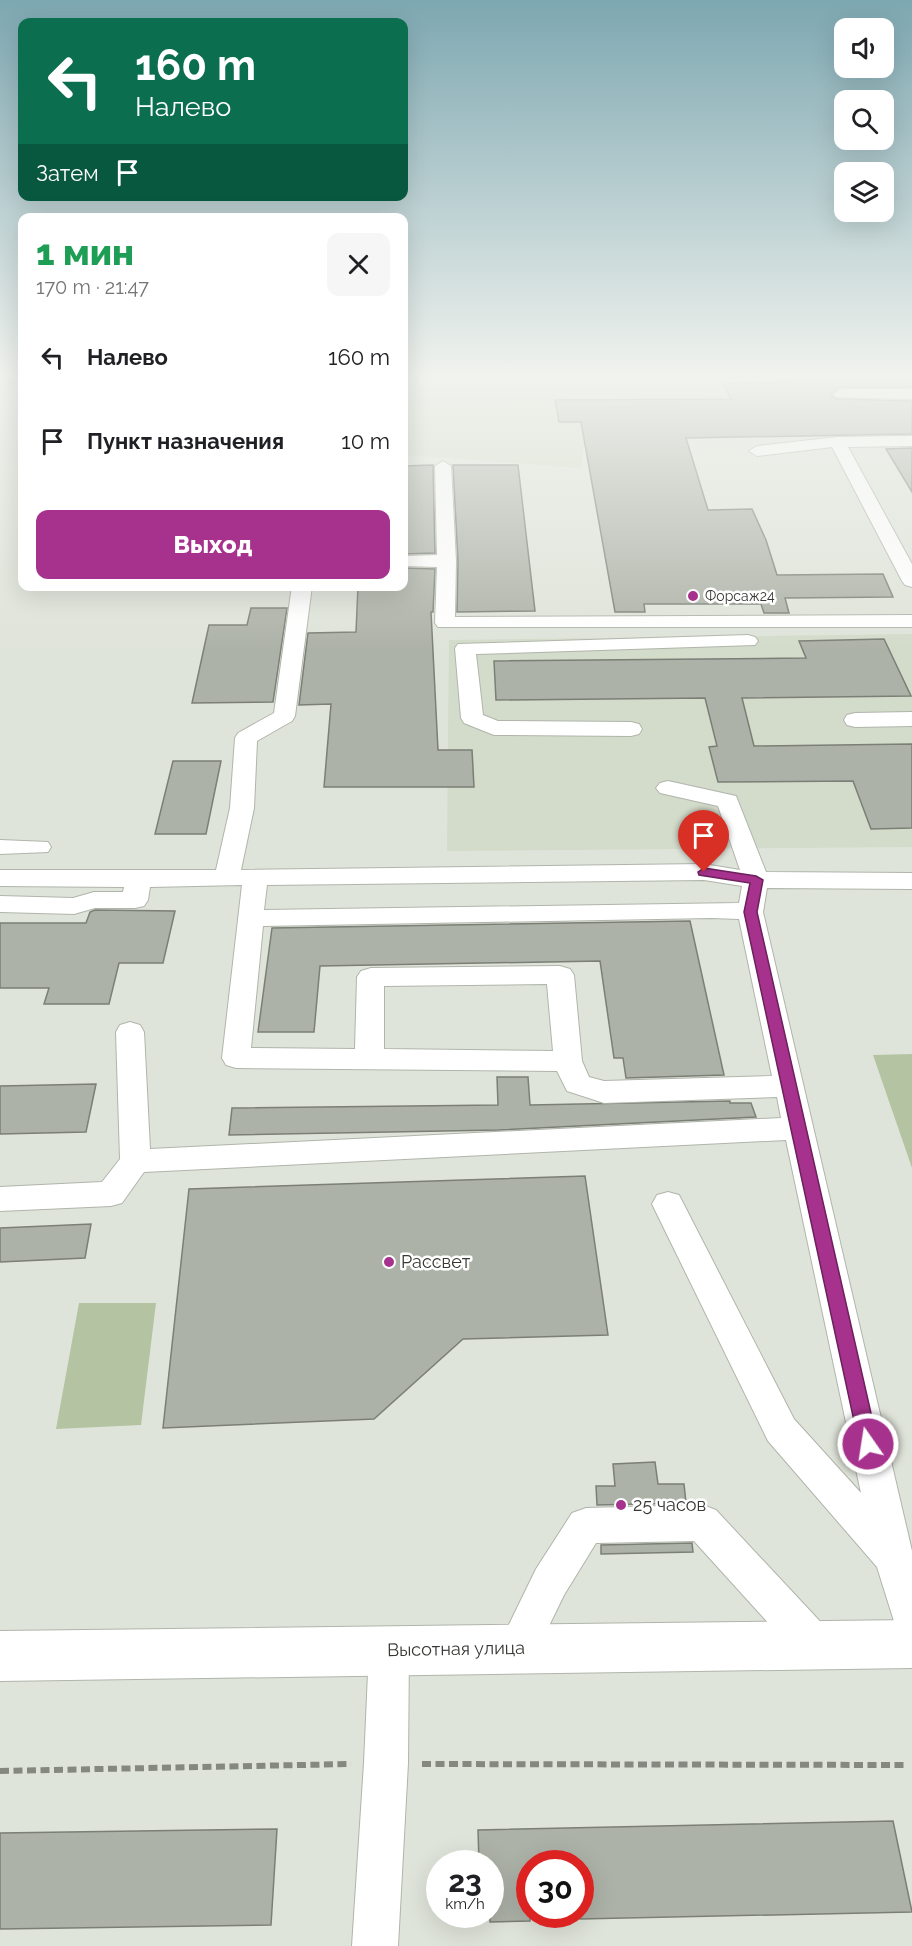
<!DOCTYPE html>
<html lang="ru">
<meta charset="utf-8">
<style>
body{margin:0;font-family:Raleway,sans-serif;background:#f6f6f6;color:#202124;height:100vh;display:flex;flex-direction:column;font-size:22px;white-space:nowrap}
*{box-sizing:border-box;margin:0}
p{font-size:20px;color:#757577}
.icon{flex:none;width:33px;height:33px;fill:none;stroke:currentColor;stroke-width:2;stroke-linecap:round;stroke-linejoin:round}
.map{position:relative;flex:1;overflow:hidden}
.drawer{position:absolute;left:18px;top:213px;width:390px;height:378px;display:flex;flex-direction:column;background:#fff;border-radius:12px;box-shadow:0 6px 24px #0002}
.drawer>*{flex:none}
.top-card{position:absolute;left:18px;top:18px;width:390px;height:183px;border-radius:12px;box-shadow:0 6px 24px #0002;background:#0b6e4f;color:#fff;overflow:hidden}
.tools{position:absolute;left:834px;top:18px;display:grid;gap:12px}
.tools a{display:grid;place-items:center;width:60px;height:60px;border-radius:12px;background:#fff;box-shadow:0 6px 24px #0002;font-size:30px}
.speed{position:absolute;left:426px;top:1850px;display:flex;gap:12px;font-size:30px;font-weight:700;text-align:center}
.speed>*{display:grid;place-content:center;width:78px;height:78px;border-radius:50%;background:#fff;box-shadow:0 6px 24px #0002;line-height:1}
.speed small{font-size:15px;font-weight:400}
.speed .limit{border:9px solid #d22;background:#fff;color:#111}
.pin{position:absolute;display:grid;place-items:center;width:51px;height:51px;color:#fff;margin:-62px -26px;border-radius:50% 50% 50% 0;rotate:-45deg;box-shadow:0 0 6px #0007}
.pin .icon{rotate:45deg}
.me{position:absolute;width:66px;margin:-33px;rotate:347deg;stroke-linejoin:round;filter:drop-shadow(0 0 4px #0008)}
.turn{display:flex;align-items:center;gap:21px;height:126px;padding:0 18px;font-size:27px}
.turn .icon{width:78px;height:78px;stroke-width:2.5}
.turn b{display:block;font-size:42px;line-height:51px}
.then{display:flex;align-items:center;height:57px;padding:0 18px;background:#0003;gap:12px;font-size:22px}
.round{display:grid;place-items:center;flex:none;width:63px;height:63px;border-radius:12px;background:#f6f6f6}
.summary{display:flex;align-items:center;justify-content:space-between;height:102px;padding:0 18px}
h1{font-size:36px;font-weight:800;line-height:45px;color:#1e9e55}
.button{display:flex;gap:12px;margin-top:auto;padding:12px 18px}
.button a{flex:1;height:69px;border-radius:12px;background:#a6328d;color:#fff;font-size:24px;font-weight:800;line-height:69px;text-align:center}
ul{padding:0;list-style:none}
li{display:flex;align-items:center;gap:18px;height:84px;padding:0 18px}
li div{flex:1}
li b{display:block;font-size:22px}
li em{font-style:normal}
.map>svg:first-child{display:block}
.built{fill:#d3dbca}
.green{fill:#b4c3a2}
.building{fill:#adb2a8;stroke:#7b7f76;stroke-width:1.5}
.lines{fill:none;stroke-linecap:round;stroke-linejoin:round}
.minor-casing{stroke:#b0b5ab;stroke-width:2}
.major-casing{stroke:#b0b5ab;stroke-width:2}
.path{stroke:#858881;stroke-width:6;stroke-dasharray:9 4.5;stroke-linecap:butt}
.minor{fill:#fff;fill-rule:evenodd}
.major{fill:#fff;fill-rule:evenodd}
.rail-casing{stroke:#858881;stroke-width:4.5}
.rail{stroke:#fff;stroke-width:3;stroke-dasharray:8;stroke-linecap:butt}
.route{fill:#a6328d;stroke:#6c205c;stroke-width:1.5}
.poi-dot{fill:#a6328d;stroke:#fff;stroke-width:2}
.labels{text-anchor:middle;stroke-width:5;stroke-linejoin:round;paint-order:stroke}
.far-poi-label{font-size:14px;fill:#363834;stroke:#fff;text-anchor:start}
.near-poi-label{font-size:18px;fill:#363834;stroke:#fff;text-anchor:start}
.near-street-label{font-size:18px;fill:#363834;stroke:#fff}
</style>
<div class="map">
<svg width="912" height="1946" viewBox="0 0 912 1946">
<rect width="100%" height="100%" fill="#dfe4da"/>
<g class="built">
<polygon points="404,378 912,378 912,424 587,426 581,468 404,455"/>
<polygon points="912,634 912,847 447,851 449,640"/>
</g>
<g class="green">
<polygon points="912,1054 912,1168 873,1055"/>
<polygon points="79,1303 156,1303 141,1425 56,1429"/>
</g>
<g class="building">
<polygon points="842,380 912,380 912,387 841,387 831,394 836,399 912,401 912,434 686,438 708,510 752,509 766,540 777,575 883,574 893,597 785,598 789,613 764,613 761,604 644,604 645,612 615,612 581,422 559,422 555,400 731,399 723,384"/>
<polygon points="912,448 912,492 886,449"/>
<polygon points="433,465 435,553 404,554 404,466"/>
<polygon points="453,465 518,465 535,611 457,612 458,561"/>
<polygon points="404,568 435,569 433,612 431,612 438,750 472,750 474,787 324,787 331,704 299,705 308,633 356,632 358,586 404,586"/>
<polygon points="251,608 287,608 273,702 192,703 209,625 247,625"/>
<polygon points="884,639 911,696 742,698 754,746 912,744 912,828 871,829 853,781 718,782 709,747 717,746 705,698 496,700 494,661 806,658 799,641"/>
<polygon points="173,761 221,761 206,834 155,834"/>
<polygon points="95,910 175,911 163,963 119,963 109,1004 44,1004 49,988 0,988 0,923 86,923 90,912"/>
<polygon points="690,921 724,1075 626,1078 623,1058 614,1058 600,961 320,966 314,1032 258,1032 272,928"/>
<polygon points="497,1077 528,1077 530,1105 730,1101 730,1103 751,1103 756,1117 498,1130 229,1135 232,1108 498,1105"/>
<polygon points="96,1084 86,1132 0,1134 0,1086"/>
<polygon points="585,1176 608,1335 463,1339 374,1419 163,1428 189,1189"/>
<polygon points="91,1224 85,1258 0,1262 0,1228"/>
<polygon points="655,1462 658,1484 684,1484 686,1503 597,1505 596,1486 615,1486 613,1464"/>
<polygon points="692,1543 693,1552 601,1554 601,1545"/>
<polygon points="893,1821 912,1912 580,1919 580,1863 530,1863 530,1921 490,1922 490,1863 479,1863 478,1830"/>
<polygon points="277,1829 271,1925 0,1929 0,1833"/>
</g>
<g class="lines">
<defs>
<g id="minor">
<polygon points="841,389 912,389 912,399 836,397 833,394"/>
<polygon points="912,436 912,446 848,447 912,564 912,587 905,585 902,581 832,447 757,456 749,451 757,446 837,437"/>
<polygon points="443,461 451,466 456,561 455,617 912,615 912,627 438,627 435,623 437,567 404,566 404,556 437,555 435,466"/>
<path d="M292,586H312L295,716L292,721L257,741L254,808L241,870L704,864L740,870L718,806L660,793L656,788L660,783L668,781L736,796L766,872L912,873V889L767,888L763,912L912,1551V1640L898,1634L877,1567L768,1441L652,1204L657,1195L668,1192L679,1195L794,1419L861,1493L786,1140L144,1172L122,1203L111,1206L0,1211V1187L102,1182L120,1159L116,1032L120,1025L130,1022L140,1025L144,1032L150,1149L781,1118L777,1097L604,1103L567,1091L557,1071L236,1068L226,1065L222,1058L242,885L150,887L148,900L144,906L135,908H95L74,914L0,912V896L73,898L94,892H123L124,887L0,886V870H216L230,808L235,738L238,733L274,713ZM704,880L742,886L739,903L264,910L267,885ZM711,918L739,919L772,1076L604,1081L589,1077L582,1061L574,975L570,969L560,966L371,968L361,971L357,977L355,1049L251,1048L263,926ZM547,984L553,1051L384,1049V986Z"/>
<polygon points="748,635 755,637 758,641 755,645 476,654 483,715 498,721 631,722 639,724 642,729 639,734 631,736 494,735 464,723 461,718 455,648 458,644"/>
<polygon points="912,712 912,726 855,727 847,725 844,720 847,715 855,713"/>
<polygon points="0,840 48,842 51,847 48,852 0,854"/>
<polygon points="703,1505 716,1510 829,1631 835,1645 829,1659 815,1665 801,1659 694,1541 596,1543 564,1595 531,1663 517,1669 503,1663 497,1649 536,1569 572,1513 586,1508"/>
<polygon points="389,1630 403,1636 409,1650 408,1763 398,1946 352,1946 364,1763 369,1650 375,1636"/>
</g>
<polygon id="major" points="912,1620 912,1668 0,1681 0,1631"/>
</defs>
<use href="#minor" class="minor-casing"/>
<use href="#major" class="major-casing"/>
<g class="path">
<polyline points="422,1764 904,1765"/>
<polyline points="0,1771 351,1764"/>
</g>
<use href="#minor" class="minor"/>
<use href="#major" class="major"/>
<defs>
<g id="rail">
<polyline points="404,378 462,378"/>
<polyline points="0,381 22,381"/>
</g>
</defs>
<use href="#rail" class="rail-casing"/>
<use href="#rail" class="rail"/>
</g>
<linearGradient id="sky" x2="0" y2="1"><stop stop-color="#7da7b1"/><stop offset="0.58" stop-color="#f1f3ee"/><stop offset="1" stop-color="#f1f3ee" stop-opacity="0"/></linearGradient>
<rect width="912" height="650" fill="url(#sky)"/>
<polygon class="route" points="704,868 756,876 763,880 757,912 878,1444 875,1450 868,1452 862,1450 859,1444 744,912 750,883 699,875 698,872"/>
<g class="poi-dot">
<circle cx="693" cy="596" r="6"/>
<circle cx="389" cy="1262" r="6"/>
<circle cx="621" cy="1505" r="6"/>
</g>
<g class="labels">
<g class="far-poi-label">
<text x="705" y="601">Форсаж24</text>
</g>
<g class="near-poi-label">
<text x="401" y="1268">Рассвет</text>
<text x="633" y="1511">25 часов</text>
</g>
<g class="near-street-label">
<text transform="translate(456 1649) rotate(-1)" y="6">Высотная улица</text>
</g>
</g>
</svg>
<div class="tools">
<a><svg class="icon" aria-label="sound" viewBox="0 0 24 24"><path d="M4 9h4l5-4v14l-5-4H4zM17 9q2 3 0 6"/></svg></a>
<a><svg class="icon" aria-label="search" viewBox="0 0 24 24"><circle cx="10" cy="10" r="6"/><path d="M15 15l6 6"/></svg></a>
<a><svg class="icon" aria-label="layers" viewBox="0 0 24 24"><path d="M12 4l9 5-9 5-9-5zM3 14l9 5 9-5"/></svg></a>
</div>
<div class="speed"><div>23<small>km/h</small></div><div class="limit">30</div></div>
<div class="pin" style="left:704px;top:872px;background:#d93025"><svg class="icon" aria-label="arrive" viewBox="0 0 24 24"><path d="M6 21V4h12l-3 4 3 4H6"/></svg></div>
<svg class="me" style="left:868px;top:1444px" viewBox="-20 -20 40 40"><circle r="17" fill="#a6328d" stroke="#fff" stroke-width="3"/><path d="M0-11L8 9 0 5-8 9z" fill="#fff"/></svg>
<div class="top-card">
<div class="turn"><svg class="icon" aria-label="left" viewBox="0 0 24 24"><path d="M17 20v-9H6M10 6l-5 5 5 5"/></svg><div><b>160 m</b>Налево</div></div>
<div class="then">Затем<svg class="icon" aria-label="arrive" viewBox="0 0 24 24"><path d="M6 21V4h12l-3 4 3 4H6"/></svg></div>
</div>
<section class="drawer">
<div class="summary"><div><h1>1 мин</h1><p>170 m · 21:47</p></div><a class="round"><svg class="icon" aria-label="close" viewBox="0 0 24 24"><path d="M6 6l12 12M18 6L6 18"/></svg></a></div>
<ul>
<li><svg class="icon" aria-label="left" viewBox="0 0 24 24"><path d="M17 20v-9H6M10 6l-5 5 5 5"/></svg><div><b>Налево</b></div><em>160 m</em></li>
<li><svg class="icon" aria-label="arrive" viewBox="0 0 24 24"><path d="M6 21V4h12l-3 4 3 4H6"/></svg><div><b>Пункт назначения</b></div><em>10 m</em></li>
</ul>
<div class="button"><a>Выход</a></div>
</section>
</div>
